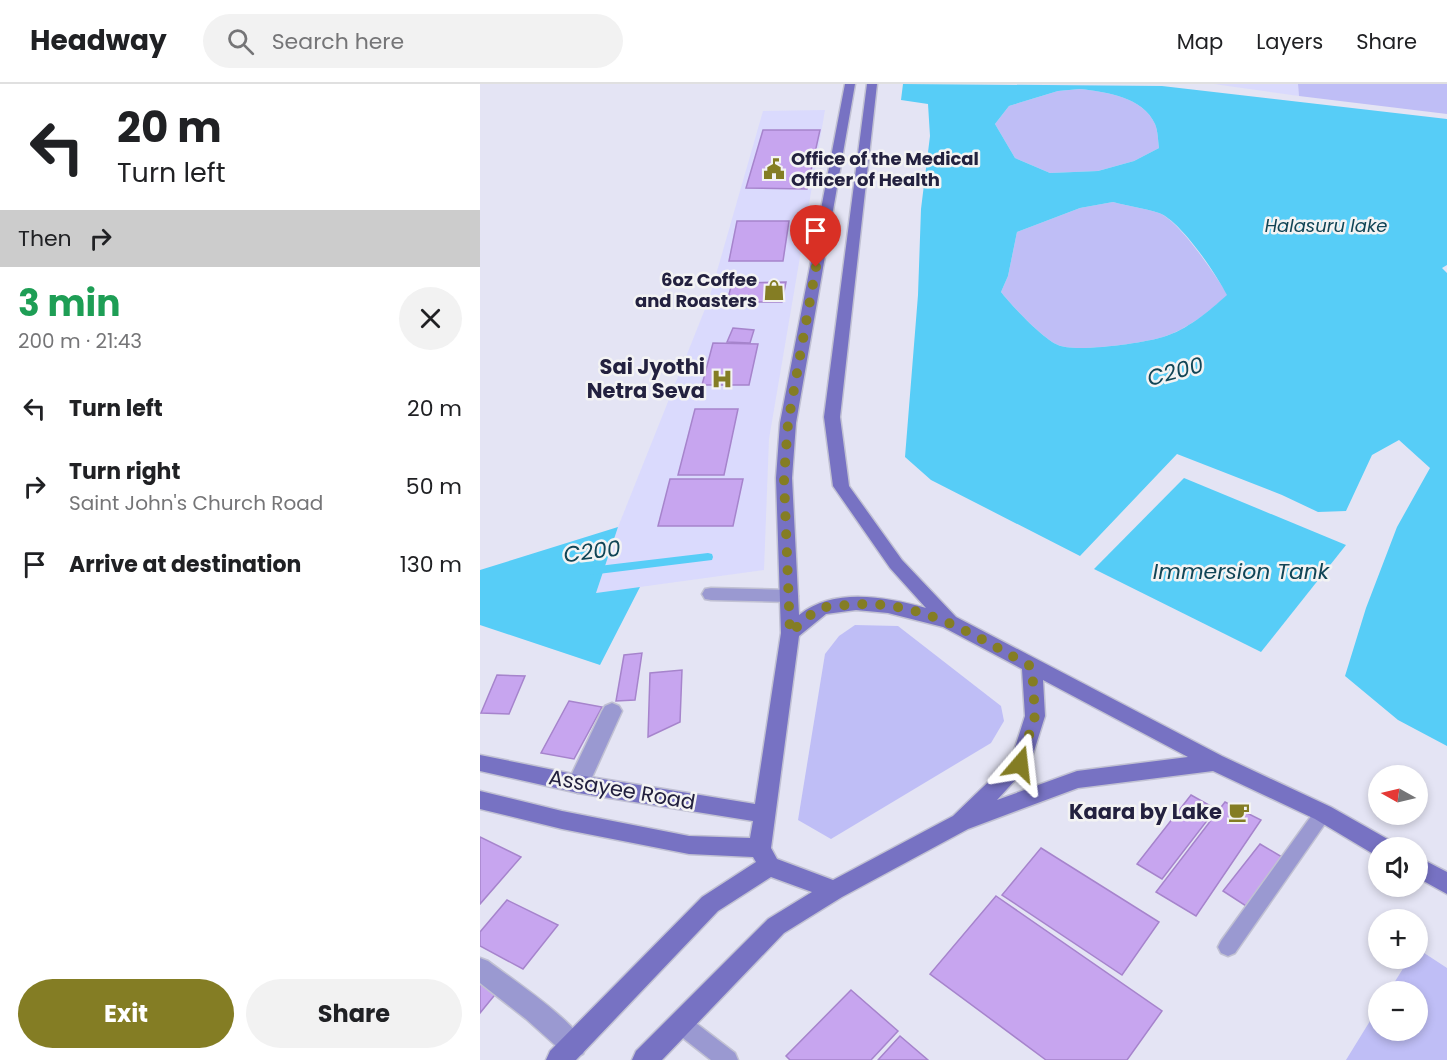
<!DOCTYPE html>
<meta charset="utf-8">
<style>
body{margin:0;font-family:Poppins,sans-serif;background:#f2f2f2;color:#202124;height:100vh;display:flex;flex-direction:column;font-size:22px;white-space:nowrap}
*{box-sizing:border-box;margin:0}
p{font-size:20px;color:#757577}
.icon{flex:none;width:33px;height:33px;fill:none;stroke:currentColor;stroke-width:2;stroke-linecap:round;stroke-linejoin:round}
.map{position:relative;flex:1;overflow:hidden}
.details{display:flex;flex-direction:column;background:#fff;width:480px}
.details>*{flex:none}
.top-card{background:#fff;color:#202124;overflow:hidden}
.needle{width:39px;rotate:278deg}
.buttons{position:absolute;left:888px;top:681px;display:grid;gap:12px}
.buttons a{display:grid;place-items:center;width:60px;height:60px;border-radius:50%;background:#fff;box-shadow:0 3px 9px #0003;font-size:30px}
.pin{position:absolute;display:grid;place-items:center;width:51px;height:51px;color:#fff;margin:-62px -26px;border-radius:50% 50% 50% 0;rotate:-45deg;box-shadow:0 0 6px #0007}
.pin .icon{rotate:45deg}
.me{position:absolute;width:66px;margin:-33px;rotate:17deg;stroke-linejoin:round;filter:drop-shadow(0 0 4px #0008)}
.turn{display:flex;align-items:center;gap:21px;height:126px;padding:0 18px;font-size:27px}
.turn .icon{width:78px;height:78px;stroke-width:2.5}
.turn b{display:block;font-size:42px;line-height:51px}
.then{display:flex;align-items:center;height:57px;padding:0 18px;background:#0003;gap:12px;font-size:22px}
.round{display:grid;place-items:center;flex:none;width:63px;height:63px;border-radius:32px;background:#f2f2f2}
.headline{display:flex;align-items:center;justify-content:space-between;height:102px;padding:0 18px}
h1{font-size:36px;font-weight:700;line-height:45px;color:#1e9e55}
.action{display:flex;gap:12px;margin-top:auto;padding:12px 18px}
.action a{flex:1;height:69px;border-radius:36px;background:#847d24;color:#fff;font-size:24px;font-weight:700;line-height:69px;text-align:center}
.action a+a{background:#f2f2f2;color:#202124}
ul{padding:0;list-style:none}
li{display:flex;align-items:center;gap:18px;height:78px;padding:0 18px}
li div{flex:1}
li b{display:block;font-size:22px}
li em{font-style:normal}
header{display:flex;align-items:center;gap:36px;box-sizing:border-box;height:84px;padding:0 30px;background:#fff;border-bottom:2px solid #e0e0e0}
header strong{font-size:28px}
nav{display:flex;gap:33px;margin-inline-start:auto;font-size:21px}
.search{width:420px;height:54px;background:#f2f2f2;display:flex;align-items:center;gap:15px;box-sizing:border-box;padding:0 21px;border-radius:33px;color:#757577;font-size:22px}
main{display:flex;flex:1;min-height:0}
.map>svg:first-child{display:block}
.built{fill:#dadafd}
.green{fill:#bfbef6}
.water{fill:#57cdf7;fill-rule:evenodd}
.lines{fill:none;stroke-linecap:round;stroke-linejoin:round}
.stream{fill:#57cdf7;fill-rule:evenodd}
.building{fill:#c7a5ef;stroke:#a684cc;stroke-width:1.5}
.lane-casing{stroke:#c1c1d3;stroke-width:3}
.street-casing{stroke:#c1c1d3;stroke-width:3}
.secondary-casing{stroke:#c1c1d3;stroke-width:3}
.lane{fill:#9a99d1;fill-rule:evenodd}
.street{fill:#9a99d1;fill-rule:evenodd}
.secondary{fill:#7772c3;fill-rule:evenodd}
.route{stroke:#847d24;stroke-width:10;stroke-dasharray:0 18}
.labels{text-anchor:middle;stroke-width:5;stroke-linejoin:round;paint-order:stroke}
.far-poi-label{font-size:18px;font-weight:bold;fill:#23213f;stroke:#f3f3f3;text-anchor:start}
.far-water-label{font-size:18px;font-style:italic;fill:#114556;stroke:#f3f3f3}
.poi-label{font-size:21px;font-weight:bold;fill:#23213f;stroke:#f3f3f3;text-anchor:end}
.street-label{font-size:21px;fill:#23213f;stroke:#f3f3f3}
.water-label{font-size:22px;font-style:italic;fill:#114556;stroke:#f3f3f3}
</style>
<header>
<strong>Headway</strong>
<div class="search"><svg class="icon" aria-label="search" viewBox="0 0 24 24"><circle cx="10" cy="10" r="6"/><path d="M15 15l6 6"/></svg>Search here</div>
<nav><a>Map</a><a>Layers</a><a>Share</a></nav>
</header>
<main>
<section class="details">
<div class="top-card">
<div class="turn"><svg class="icon" aria-label="left" viewBox="0 0 24 24"><path d="M17 20v-9H6M10 6l-5 5 5 5"/></svg><div><b>20 m</b>Turn left</div></div>
<div class="then">Then<svg class="icon" aria-label="right" viewBox="0 0 24 24"><path d="M7 20v-9h11M14 6l5 5-5 5"/></svg></div>
</div>
<div class="headline"><div><h1>3 min</h1><p>200 m · 21:43</p></div><a class="round"><svg class="icon" aria-label="close" viewBox="0 0 24 24"><path d="M6 6l12 12M18 6L6 18"/></svg></a></div>
<ul>
<li><svg class="icon" aria-label="left" viewBox="0 0 24 24"><path d="M17 20v-9H6M10 6l-5 5 5 5"/></svg><div><b>Turn left</b></div><em>20 m</em></li>
<li><svg class="icon" aria-label="right" viewBox="0 0 24 24"><path d="M7 20v-9h11M14 6l5 5-5 5"/></svg><div><b>Turn right</b><p>Saint John's Church Road</p></div><em>50 m</em></li>
<li><svg class="icon" aria-label="arrive" viewBox="0 0 24 24"><path d="M6 21V4h12l-3 4 3 4H6"/></svg><div><b>Arrive at destination</b></div><em>130 m</em></li>
</ul>
<div class="action"><a>Exit</a><a>Share</a></div>
</section>
<div class="map">
<svg width="967" height="976" viewBox="0 0 967 976">
<rect width="100%" height="100%" fill="#e4e4f4"/>
<g class="built">
<polygon points="734,0 818,0 819,12"/>
<polygon points="345,26 289,355 284,486 116,509 138,443 229,215 283,27"/>
</g>
<g class="green">
<polygon points="818,0 967,0 967,30 819,12"/>
<path d="M600,5C626,8 663,13 675,40C678,47 678,57 679,64L654,77L618,87L570,89L535,74L515,40L529,22L578,7Z"/>
<path d="M633,118C648,122 664,124 679,129C700,137 735,191 748,211C729,227 707,246 683,253C664,259 594,269 578,261C563,255 531,221 521,208L528,192L537,148L600,124Z"/>
<polygon points="375,541 418,542 521,622 524,637 511,659 351,755 318,736 345,570 359,552"/>
<polygon points="938,865 967,884 967,976 866,976 898,924 898,946 938,946 938,908 909,907 929,875 938,874"/>
</g>
<g class="water">
<path d="M423,0L682,2L967,35V181L962,184L967,189V662L918,636L865,592L886,524L917,443L950,384L919,356L892,371L866,427L838,428L802,411L697,370L600,472L451,396L425,373L438,211L441,125L450,52L448,20L421,16ZM600,5C626,8 663,13 675,40C678,47 678,57 679,64L654,77L618,87L570,89L535,74L515,40L529,22L578,7ZM633,118C648,122 664,124 679,129C701,137 736,190 747,211C729,227 707,246 683,253C664,259 594,269 578,261C563,255 531,221 521,208L528,192L537,148L600,124Z"/>
<polygon points="704,394 866,461 781,568 614,485"/>
<polygon points="138,443 116,509 160,503 120,581 0,541 0,486"/>
</g>
<g class="lines">
<polygon class="stream" points="228,469 232,470 233,473 232,476 110,491 105,487 110,483"/>
</g>
<g class="building">
<polygon points="283,46 340,46 327,105 266,104"/>
<polygon points="257,137 309,137 303,177 249,177"/>
<polygon points="306,198 302,218 247,218 252,199"/>
<polygon points="253,244 274,246 270,259 247,258"/>
<polygon points="233,259 278,260 269,301 222,301"/>
<polygon points="215,325 258,325 244,391 198,391"/>
<polygon points="190,395 263,395 253,442 178,442"/>
<polygon points="162,569 155,616 136,617 144,571"/>
<polygon points="202,586 200,638 168,653 170,589"/>
<polygon points="17,591 45,592 29,630 1,629"/>
<polygon points="89,617 122,623 94,675 61,669"/>
<polygon points="711,711 736,725 682,795 657,780"/>
<polygon points="745,718 781,736 716,832 676,808"/>
<polygon points="0,753 41,773 0,820"/>
<polygon points="780,760 802,773 766,822 743,807"/>
<polygon points="561,764 679,838 642,891 522,811"/>
<polygon points="516,812 682,927 647,976 566,976 450,890"/>
<polygon points="27,816 78,841 43,885 0,862 0,848"/>
<polygon points="0,898 18,907 0,929"/>
<polygon points="371,906 418,947 391,976 310,976 306,972"/>
<polygon points="420,952 448,976 398,976"/>
</g>
<g class="lines">
<defs>
<g id="lane">
<polygon points="843,722 849,724 852,729 849,734 755,869 748,872 741,869 738,863 741,857 837,724"/>
<polygon points="201,930 208,933 255,969 258,976 231,976 194,947 191,940 194,933"/>
</g>
<g id="street">
<polygon points="231,504 309,506 315,507 318,512 315,517 309,518 231,516 225,515 222,510 225,505"/>
<polygon points="132,619 139,622 142,627 109,700 105,706 98,709 91,706 87,700 122,627 125,622"/>
<path d="M0,874L8,877C32,895 96,938 106,962L103,970L94,974L85,970L46,935L0,899Z"/>
</g>
<g id="secondary">
<path d="M365,0H375L316,339L312,394L319,531C354,503 406,513 446,524L410,484L353,402L344,333L387,0H397L360,333L369,402L422,476L476,533L742,672L851,723L911,757L914,764H898V772L895,771L835,735L733,687L598,704L488,745L362,813L304,849L182,976H152L156,967L288,835L332,808L291,793L238,827L96,976H66L70,967L222,813L276,778L273,773L209,770L82,745L0,725V707L82,727L209,752L270,754L273,737L98,709L0,687V671L98,691L275,720L301,549L296,394L300,339ZM376,526L408,529L463,543L542,585L545,632L531,676L473,732L353,796L297,775L291,764L319,552L346,530ZM563,596L708,673L597,687L517,716L550,680L565,632Z"/>
<polygon points="938,773 967,788 967,810 938,794"/>
</g>
</defs>
<use href="#lane" class="lane-casing"/>
<use href="#street" class="street-casing"/>
<use href="#secondary" class="secondary-casing"/>
<use href="#lane" class="lane"/>
<use href="#street" class="street"/>
<use href="#secondary" class="secondary"/>
</g>
<g class="lines">
<path class="route" d="M336,183L308,339L304,394L310,549C320,541 332,527 343,524C350,521 359,522 366,521C439,514 492,550 552,583L555,632L540,680"/>
</g>
<defs>
<symbol id="civic-bare" viewBox="-9 -9 18 18"><path d="M-.6-6.5H3V-4.5H.6V-3L4-1V1h2V6H-6V1h2V-1L-.6-3ZM-1.2 2.5V6h2.4V2.5Z" fill="#847d24" stroke="#f3f3f3" stroke-width="2.5" paint-order="stroke"/></symbol>
<symbol id="shop-bare" viewBox="-9 -9 18 18"><path d="M-5-2.5h2.3a2.7 3.5 0 0 1 5.4 0H5L5.5 6h-11ZM-1.5-2.5h3a1.5 2.3 0 0 0-3 0Z" fill="#847d24" stroke="#f3f3f3" stroke-width="2.5" paint-order="stroke"/></symbol>
<symbol id="hospital-bare" viewBox="-9 -9 18 18"><path d="M-5-5h3v3.5h4V-5h3V5h-3V1.5h-4V5h-3Z" fill="#847d24" stroke="#f3f3f3" stroke-width="2.5" paint-order="stroke"/></symbol>
<symbol id="cafe-bare" viewBox="-9 -9 18 18"><path d="M-5.5-4.5H6V0H3Q3 3.5 0 3.5H-2.5Q-5.5 3.5-5.5 0ZM3-3.2v2h1.7v-2ZM-6 4.5H4V6H-6Z" fill="#847d24" stroke="#f3f3f3" stroke-width="2.5" paint-order="stroke"/></symbol>
</defs>
<g fill-rule="evenodd">
<use href="#civic-bare" x="279" y="70" width="30" height="30"/>
<use href="#shop-bare" x="279" y="191" width="30" height="30"/>
<use href="#hospital-bare" x="227" y="280" width="30" height="30"/>
<use href="#cafe-bare" x="744" y="713" width="30" height="30"/>
</g>
<g class="labels">
<g class="far-poi-label">
<text x="311" y="81">Office of the Medical<tspan x="311" dy="21">Officer of Health</tspan></text>
<text x="277" y="202" text-anchor="end">6oz Coffee<tspan x="277" dy="21">and Roasters</tspan></text>
</g>
<g class="far-water-label">
<text x="846" y="148">Halasuru lake</text>
</g>
<g class="poi-label">
<text x="225" y="290">Sai Jyothi<tspan x="225" dy="24">Netra Seva</tspan></text>
<text x="742" y="735">Kaara by Lake</text>
</g>
<g class="street-label">
<text transform="translate(142 706) rotate(10)" y="7">Assayee Road</text>
</g>
<g class="water-label">
<text transform="translate(695 287) rotate(-15)" y="8">C200</text>
<text transform="translate(112 467) rotate(-7)" y="8">C200</text>
<text x="761" y="495">Immersion Tank</text>
</g>
</g>
</svg>
<div class="buttons">
<a><svg class="needle" viewBox="-14 -14 28 28"><path d="M0-13l5 13h-10z" fill="#e53935"/><path d="M0 13l5-13h-10z" fill="#757577"/></svg></a>
<a><svg class="icon" aria-label="sound" viewBox="0 0 24 24"><path d="M4 9h4l5-4v14l-5-4H4zM17 9q2 3 0 6"/></svg></a>
<a>+</a>
<a>−</a>
</div>
<div class="pin" style="left:336px;top:183px;background:#d93025"><svg class="icon" aria-label="arrive" viewBox="0 0 24 24"><path d="M6 21V4h12l-3 4 3 4H6"/></svg></div>
<svg class="me" style="left:540px;top:680px" viewBox="-20 -20 40 40"><path d="M0-17L14 15 0 8-14 15z" fill="#847d24" stroke="#fff" stroke-width="4"/></svg>
</div>
</main>
